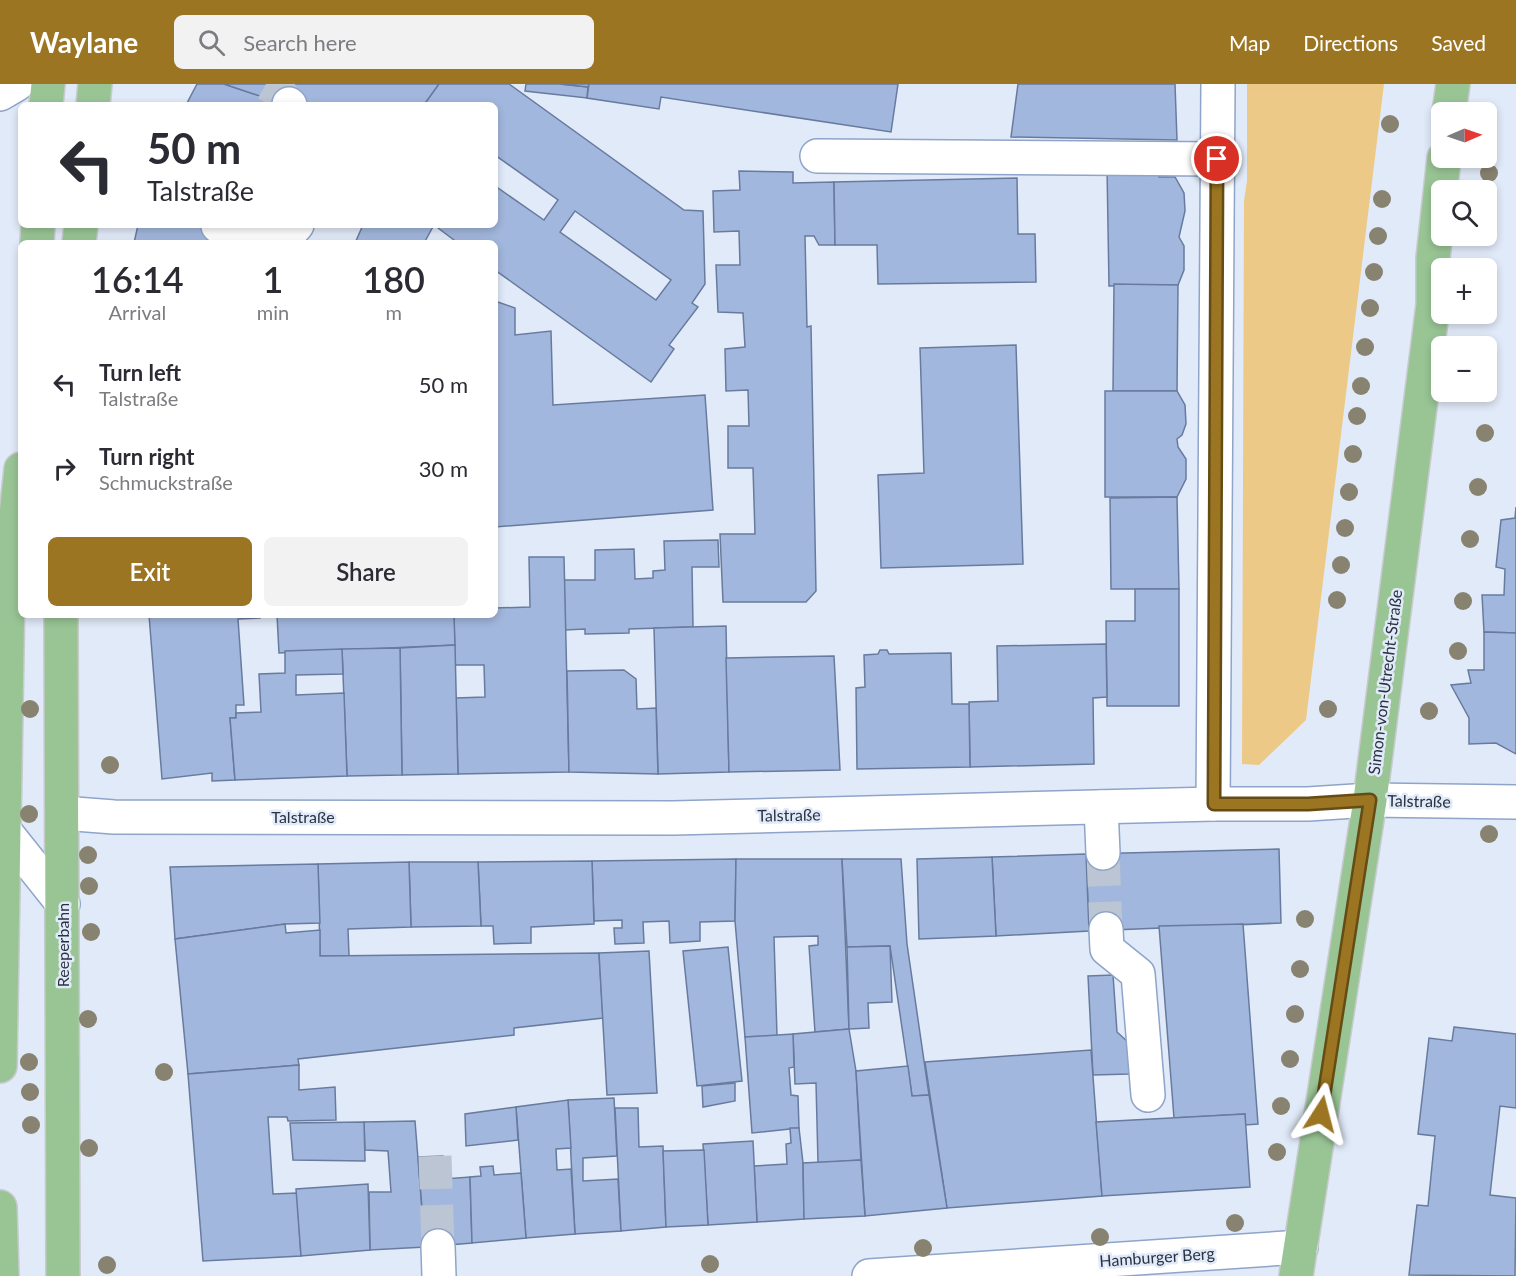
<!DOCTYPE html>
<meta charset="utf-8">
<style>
body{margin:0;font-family:Lato,sans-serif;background:#f2f2f3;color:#2b2b33;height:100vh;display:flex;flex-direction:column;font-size:22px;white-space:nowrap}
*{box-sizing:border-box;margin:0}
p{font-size:20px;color:#7c7c81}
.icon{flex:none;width:33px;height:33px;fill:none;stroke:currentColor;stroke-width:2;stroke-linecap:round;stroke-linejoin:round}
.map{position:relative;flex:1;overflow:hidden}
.side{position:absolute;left:18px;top:156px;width:480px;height:378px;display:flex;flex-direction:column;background:#fff;border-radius:9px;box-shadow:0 3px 9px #0003}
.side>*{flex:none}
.guide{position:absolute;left:18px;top:18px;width:480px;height:126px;border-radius:9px;box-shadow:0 3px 9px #0003;background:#fff;color:#2b2b33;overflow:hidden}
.needle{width:39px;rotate:88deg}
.tools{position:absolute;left:1431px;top:18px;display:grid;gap:12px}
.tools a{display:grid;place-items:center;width:66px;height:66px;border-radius:9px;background:#fff;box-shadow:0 3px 9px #0003;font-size:30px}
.pin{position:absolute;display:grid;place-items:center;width:51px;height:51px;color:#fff;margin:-26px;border:3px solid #fff;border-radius:50%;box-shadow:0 2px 6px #0007}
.me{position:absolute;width:66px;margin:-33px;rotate:9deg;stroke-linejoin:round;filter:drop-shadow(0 0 4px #0008)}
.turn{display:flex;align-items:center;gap:21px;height:126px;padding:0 30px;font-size:27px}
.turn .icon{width:78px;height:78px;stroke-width:2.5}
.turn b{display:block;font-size:42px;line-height:51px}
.eta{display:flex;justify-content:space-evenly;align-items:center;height:102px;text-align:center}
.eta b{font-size:36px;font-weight:600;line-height:42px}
.primary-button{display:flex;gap:12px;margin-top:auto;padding:12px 30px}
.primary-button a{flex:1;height:69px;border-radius:9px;background:#9b7521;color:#fff;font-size:24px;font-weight:600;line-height:69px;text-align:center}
.primary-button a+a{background:#f2f2f3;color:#2b2b33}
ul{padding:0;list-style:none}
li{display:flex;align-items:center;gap:18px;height:84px;padding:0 30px}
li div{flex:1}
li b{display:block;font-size:22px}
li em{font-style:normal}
header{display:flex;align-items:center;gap:36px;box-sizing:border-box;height:84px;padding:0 30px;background:#9b7521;color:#fff}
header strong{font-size:28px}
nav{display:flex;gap:33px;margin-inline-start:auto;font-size:21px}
.search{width:420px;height:54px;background:#f2f2f3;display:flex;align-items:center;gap:15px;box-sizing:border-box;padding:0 21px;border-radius:9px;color:#7c7c81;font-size:22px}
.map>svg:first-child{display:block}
.green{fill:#edc987}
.building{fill:#a2b7dd;stroke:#687b9e;stroke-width:1.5;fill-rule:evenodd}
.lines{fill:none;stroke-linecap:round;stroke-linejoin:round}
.minor-tunnel{stroke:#bcc5d4;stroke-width:33;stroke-dasharray:33 16;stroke-linecap:butt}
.minor-casing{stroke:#8fa4c9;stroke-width:36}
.major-casing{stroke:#c8cace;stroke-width:36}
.minor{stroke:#fff;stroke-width:33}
.major{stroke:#99c595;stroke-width:33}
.tree{fill:#888270}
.route-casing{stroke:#654c15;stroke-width:15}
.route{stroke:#9b7521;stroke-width:10}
.labels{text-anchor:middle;stroke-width:5;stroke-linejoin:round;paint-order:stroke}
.street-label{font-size:16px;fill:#2a3241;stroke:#e1eaf9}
</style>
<header>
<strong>Waylane</strong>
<div class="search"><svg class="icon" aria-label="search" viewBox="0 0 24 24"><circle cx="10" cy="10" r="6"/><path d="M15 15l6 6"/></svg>Search here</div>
<nav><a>Map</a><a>Directions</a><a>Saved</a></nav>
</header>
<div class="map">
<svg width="1516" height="1192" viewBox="0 0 1516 1192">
<rect width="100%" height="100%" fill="#e1eaf9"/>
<polygon class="green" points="1247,0 1384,0 1306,636 1259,681 1242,680 1244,117 1247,97"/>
<g class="building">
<polygon points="197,0 224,0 272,16 270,21 186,21"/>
<polygon points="224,0 439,0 424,21 297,21 272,16"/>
<path d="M439,0H509L684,126L703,127L705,200L692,219L698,223L669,261L674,265L651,298L495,186V159H458L434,141L424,159H355L363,141H495V102L544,136L558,116L495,71V21H424ZM575,127L671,196L656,216L560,148Z"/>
<polygon points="526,0 560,0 588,3 587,14 525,7"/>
<polygon points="560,0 589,0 588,3"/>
<polygon points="589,0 898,0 891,48 661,13 659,25 587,14"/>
<polygon points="1018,0 1175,0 1177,56 1011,53"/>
<polygon points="1107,83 1158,85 1159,93 1175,93 1184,109 1185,127 1179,153 1184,162 1184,186 1178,201 1109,202"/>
<polygon points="739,87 793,88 793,99 834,98 835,161 819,161 814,152 805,152 807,243 811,242 816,507 806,518 723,518 720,450 755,450 753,384 728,384 728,342 749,342 748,306 726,307 725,265 745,263 743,229 718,228 716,181 740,181 739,147 714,148 713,107 740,106"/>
<polygon points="1017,94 1018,150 1035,150 1036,198 878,200 877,161 835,161 834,98"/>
<polygon points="138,141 219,141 221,159 134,159"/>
<polygon points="1114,200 1178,201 1177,307 1113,307"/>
<polygon points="495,217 515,224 515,251 551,247 553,321 705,311 713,426 495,443"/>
<polygon points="1016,261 1023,480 881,484 878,391 924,389 920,264"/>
<polygon points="1105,307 1177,307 1185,321 1186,340 1182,351 1177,355 1178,363 1186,375 1186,395 1177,413 1105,413"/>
<polygon points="1177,413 1179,505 1111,505 1110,414"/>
<polygon points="1516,423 1516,549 1484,548 1482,511 1504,511 1505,485 1496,483 1501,436 1515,434"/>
<polygon points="718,456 719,483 692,483 693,543 629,545 629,549 585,550 585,545 565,546 564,496 595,496 595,466 634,465 635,495 653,494 653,487 665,486 664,457"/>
<polygon points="529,473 564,473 569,688 458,690 456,614 485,613 484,581 455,581 454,531 495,531 495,524 530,523"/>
<polygon points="1135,505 1179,505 1179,622 1107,622 1106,537 1135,537"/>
<polygon points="149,531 260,531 260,534 238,535 244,621 236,621 236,634 230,634 235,696 212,697 212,689 162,695"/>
<polygon points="277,531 454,531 455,561 279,569"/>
<polygon points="726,542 729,688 658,690 654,544"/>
<polygon points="1484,548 1516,549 1516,670 1496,659 1469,660 1469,634 1451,601 1471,599 1468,586 1484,586"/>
<polygon points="1106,560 1107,613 1093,614 1094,680 970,683 969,618 998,617 997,562"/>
<polygon points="455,561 458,690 402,691 400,564"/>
<polygon points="400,564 402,691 347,692 342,565"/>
<polygon points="342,565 343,590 296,591 296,611 344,609 347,692 235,696 230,634 236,634 236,629 261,628 259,590 285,589 285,567"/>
<polygon points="880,566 887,566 889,570 951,569 952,620 969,620 970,683 857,685 856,604 865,603 864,571 878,570"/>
<polygon points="834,572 840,686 729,688 726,574"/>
<polygon points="624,586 636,595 637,625 656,624 658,690 569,688 567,587"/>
<polygon points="1279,765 1281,839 1089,847 1086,770"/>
<polygon points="1086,770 1089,847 996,852 992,773"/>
<polygon points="992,773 996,852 919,855 917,775"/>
<polygon points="736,775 735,837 700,838 700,857 670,859 669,837 643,838 644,859 615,860 614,844 622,844 622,836 594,837 592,777"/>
<polygon points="736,775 842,775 849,945 815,948 809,862 818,861 818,852 774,853 777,952 745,953 735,837"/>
<polygon points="842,775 901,775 907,860 929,1011 912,1012 890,862 847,863"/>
<polygon points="592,777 594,840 531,843 531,859 494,860 493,842 481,842 478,778"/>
<polygon points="409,778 478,778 481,842 411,843"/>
<polygon points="409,778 411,843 348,845 349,872 320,872 318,780"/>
<polygon points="318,780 320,839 285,840 175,855 170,783"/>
<polygon points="285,840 286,849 320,846 320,872 599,869 603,934 514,944 514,951 298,975 299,981 188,990 175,855"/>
<polygon points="1243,840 1258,1040 1245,1041 1245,1030 1174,1034 1159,842"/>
<polygon points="890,862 892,918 868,919 869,944 849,945 847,863"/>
<polygon points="728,863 742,997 697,1002 683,867"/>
<polygon points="649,867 657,1009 607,1011 599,869"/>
<polygon points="1113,891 1117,948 1129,959 1129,990 1093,991 1088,892"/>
<polygon points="1454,943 1516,950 1516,1024 1500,1022 1490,1111 1516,1114 1515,1192 1409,1191 1417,1121 1428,1122 1435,1052 1418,1050 1429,954 1452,957"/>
<polygon points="849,945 856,987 861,1076 818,1079 816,999 795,1000 793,950"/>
<polygon points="793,950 794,983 789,984 791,1011 798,1012 799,1044 752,1049 745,953"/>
<polygon points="1091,966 1102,1112 947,1124 925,978"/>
<polygon points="299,981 299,1006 335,1003 336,1036 288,1037 287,1033 268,1033 273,1110 297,1109 301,1172 203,1177 188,990"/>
<polygon points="908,982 912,1012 929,1011 947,1124 865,1132 856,987"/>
<polygon points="735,999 735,1017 703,1023 702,1002"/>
<polygon points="614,1014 617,1072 583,1074 583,1097 618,1095 621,1147 575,1150 568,1016"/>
<polygon points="568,1016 571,1064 556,1065 557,1086 571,1085 575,1150 526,1154 516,1023"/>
<polygon points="516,1023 518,1056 466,1062 465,1030"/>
<polygon points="615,1024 638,1024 639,1063 663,1062 666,1143 621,1147"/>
<polygon points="1245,1030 1250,1103 1102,1112 1096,1038"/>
<polygon points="415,1037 425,1163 370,1166 369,1108 391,1108 388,1067 365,1066 364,1038"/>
<polygon points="364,1038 365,1077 293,1076 290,1039"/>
<polygon points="790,1044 799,1044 803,1079 804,1135 757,1138 754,1082 787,1080 786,1060 791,1059"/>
<polygon points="753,1057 757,1138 708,1141 703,1060"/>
<polygon points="704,1066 708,1141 666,1143 663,1067"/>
<polygon points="443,1072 444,1095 470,1093 472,1159 425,1163 418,1073"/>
<polygon points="861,1076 865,1132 804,1135 803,1079"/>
<polygon points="493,1082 494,1091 521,1089 526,1154 472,1159 470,1093 481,1092 480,1083"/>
<polygon points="368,1100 370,1166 301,1172 296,1105"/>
</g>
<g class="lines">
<g class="minor-tunnel">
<polyline points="266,0 280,8 289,20"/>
<polyline points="1103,769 1106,845"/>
<polyline points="435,1072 438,1162"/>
</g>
<defs>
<g id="minor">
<polyline points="0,10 17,0"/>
<polyline points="289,20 290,21"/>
<polyline points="817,72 1217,75"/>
<polyline points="218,142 259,152 287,152 297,141"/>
<polyline points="1213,720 1218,0"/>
<polyline points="1101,723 1103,769"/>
<polyline points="62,729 114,733 673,734 1213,720 1308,720 1370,716 1516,718"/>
<polyline points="0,745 4,746 63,820"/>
<polyline points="1106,845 1107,865 1138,890 1148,1011"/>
<polyline points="438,1162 439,1192"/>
<polyline points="869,1192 1301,1163"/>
</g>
<g id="major">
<polyline points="46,21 48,0"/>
<polyline points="93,21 95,0"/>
<polyline points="1449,28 1453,0"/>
<polyline points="37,159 38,141"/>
<polyline points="79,159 81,141"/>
<polyline points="61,531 63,1192"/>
<polyline points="0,982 8,506 21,385"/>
<polyline points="0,1123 2,1192"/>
<polyline points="1296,1192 1370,716 1433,221 1433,174 1444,74"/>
</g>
</defs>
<use href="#minor" class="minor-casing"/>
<use href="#major" class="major-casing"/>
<use href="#minor" class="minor"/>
<use href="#major" class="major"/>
</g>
<g class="tree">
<circle cx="1390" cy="40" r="9"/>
<circle cx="1489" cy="89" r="9"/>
<circle cx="1382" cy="115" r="9"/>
<circle cx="1378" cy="152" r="9"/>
<circle cx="1374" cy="188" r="9"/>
<circle cx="1370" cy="224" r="9"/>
<circle cx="1365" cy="263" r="9"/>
<circle cx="1361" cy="302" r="9"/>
<circle cx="1357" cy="332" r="9"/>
<circle cx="1485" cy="349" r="9"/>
<circle cx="1353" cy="370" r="9"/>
<circle cx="1478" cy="403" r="9"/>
<circle cx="1349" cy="408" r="9"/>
<circle cx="1345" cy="444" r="9"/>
<circle cx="1470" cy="455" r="9"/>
<circle cx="1341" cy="481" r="9"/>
<circle cx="1337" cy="516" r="9"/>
<circle cx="1463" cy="517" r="9"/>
<circle cx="1458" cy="567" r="9"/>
<circle cx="30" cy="625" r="9"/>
<circle cx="1328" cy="625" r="9"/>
<circle cx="1429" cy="627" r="9"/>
<circle cx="110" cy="681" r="9"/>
<circle cx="29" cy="730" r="9"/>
<circle cx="1489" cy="750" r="9"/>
<circle cx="88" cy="771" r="9"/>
<circle cx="89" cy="802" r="9"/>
<circle cx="1305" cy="835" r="9"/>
<circle cx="91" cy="848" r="9"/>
<circle cx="1300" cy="885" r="9"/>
<circle cx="1295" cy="930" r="9"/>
<circle cx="88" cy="935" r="9"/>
<circle cx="1290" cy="975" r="9"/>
<circle cx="29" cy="978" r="9"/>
<circle cx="164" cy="988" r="9"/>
<circle cx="30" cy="1008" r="9"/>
<circle cx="1281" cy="1022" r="9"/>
<circle cx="31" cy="1041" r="9"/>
<circle cx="89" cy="1064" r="9"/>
<circle cx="1277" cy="1068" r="9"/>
<circle cx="1235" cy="1139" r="9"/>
<circle cx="1100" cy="1153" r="9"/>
<circle cx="923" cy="1164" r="9"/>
<circle cx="710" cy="1180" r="9"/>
<circle cx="107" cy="1181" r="9"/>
</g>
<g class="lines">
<defs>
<polyline id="route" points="1217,75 1214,720 1308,720 1370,716 1321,1030"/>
</defs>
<use href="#route" class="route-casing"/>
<use href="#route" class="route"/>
</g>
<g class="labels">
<g class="street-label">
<text transform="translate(1385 598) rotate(-83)" y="6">Simon-von-Utrecht-Straße</text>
<text transform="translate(1419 717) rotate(1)" y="6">Talstraße</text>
<text transform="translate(789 731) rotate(-1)" y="6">Talstraße</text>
<text x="303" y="739">Talstraße</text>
<text transform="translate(63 861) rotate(-90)" y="6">Reeperbahn</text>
<text transform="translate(1157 1173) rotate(-4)" y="6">Hamburger Berg</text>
</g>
</g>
</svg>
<div class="tools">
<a><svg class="needle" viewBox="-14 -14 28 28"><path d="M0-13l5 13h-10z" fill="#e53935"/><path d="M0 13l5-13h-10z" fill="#7c7c81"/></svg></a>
<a><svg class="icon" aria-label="search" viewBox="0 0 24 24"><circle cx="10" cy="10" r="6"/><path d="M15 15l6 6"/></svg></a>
<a>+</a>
<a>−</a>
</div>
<div class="pin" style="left:1217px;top:75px;background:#d93025"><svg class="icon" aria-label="arrive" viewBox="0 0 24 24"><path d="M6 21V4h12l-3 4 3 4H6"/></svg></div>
<svg class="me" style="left:1321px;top:1030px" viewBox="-20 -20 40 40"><path d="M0-17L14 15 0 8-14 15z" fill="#9b7521" stroke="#fff" stroke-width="4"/></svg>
<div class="guide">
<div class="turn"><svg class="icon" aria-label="left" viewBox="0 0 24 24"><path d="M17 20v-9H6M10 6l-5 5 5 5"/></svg><div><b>50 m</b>Talstraße</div></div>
</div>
<section class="side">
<div class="eta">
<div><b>16:14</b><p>Arrival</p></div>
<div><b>1</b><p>min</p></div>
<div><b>180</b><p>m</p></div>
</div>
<ul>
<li><svg class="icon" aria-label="left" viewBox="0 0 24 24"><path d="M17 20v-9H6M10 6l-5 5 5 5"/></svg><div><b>Turn left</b><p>Talstraße</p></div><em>50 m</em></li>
<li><svg class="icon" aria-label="right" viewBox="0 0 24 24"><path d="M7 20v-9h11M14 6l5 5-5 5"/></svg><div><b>Turn right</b><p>Schmuckstraße</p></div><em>30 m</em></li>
</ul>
<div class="primary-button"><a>Exit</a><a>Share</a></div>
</section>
</div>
